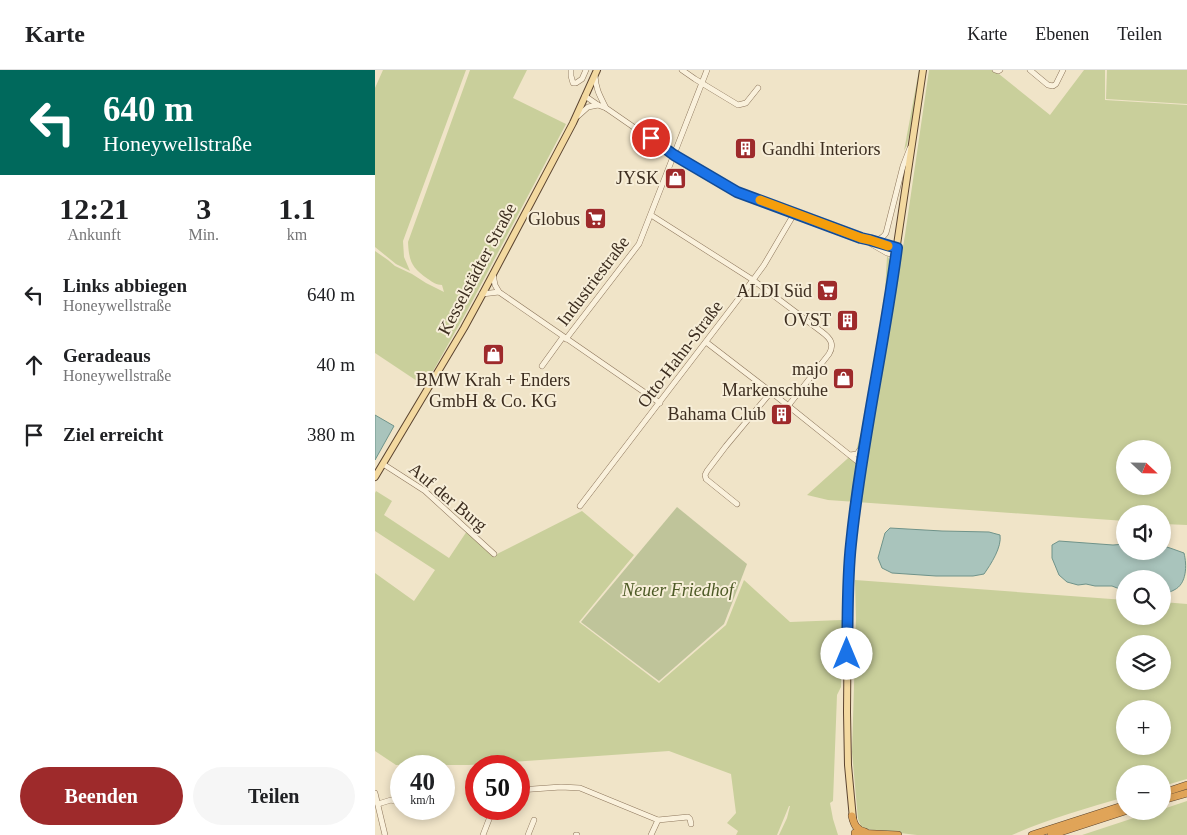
<!DOCTYPE html>
<html lang="de">
<meta charset="utf-8">
<style>
body{margin:0;font-family:Georgia,serif;background:#f6f6f6;color:#202124;height:100vh;display:flex;flex-direction:column;font-size:19px;white-space:nowrap}
*{box-sizing:border-box;margin:0}
p{font-size:16px;color:#757577}
.icon{flex:none;width:28px;height:28px;fill:none;stroke:currentColor;stroke-width:2;stroke-linecap:round;stroke-linejoin:round}
.map{position:relative;flex:1;overflow:hidden}
.details{display:flex;flex-direction:column;background:#fff;width:375px}
.details>*{flex:none}
.banner{background:#00695c;color:#fff;overflow:hidden}
.needle{width:32px;rotate:112deg}
.controls{position:absolute;left:741px;top:370px;display:grid;gap:10px}
.controls a{display:grid;place-items:center;width:55px;height:55px;border-radius:50%;background:#fff;box-shadow:0 2px 8px #0003;font-size:25px}
.speed{position:absolute;left:15px;top:685px;display:flex;gap:10px;font-size:25px;font-weight:700;text-align:center}
.speed>*{display:grid;place-content:center;width:65px;height:65px;border-radius:50%;background:#fff;box-shadow:0 2px 8px #0003;line-height:1}
.speed small{font-size:12px;font-weight:400}
.speed .limit{border:8px solid #d22;background:#fff;color:#111}
.pin{position:absolute;display:grid;place-items:center;width:42px;height:42px;color:#fff;margin:-21px;border:2px solid #fff;border-radius:50%;box-shadow:0 1px 5px #0007}
.me{position:absolute;width:55px;margin:-28px;rotate:0deg;stroke-linejoin:round;filter:drop-shadow(0 0 4px #0008)}
.turn{display:flex;align-items:center;gap:18px;height:105px;padding:0 20px;font-size:22px}
.turn .icon{width:65px;height:65px;stroke-width:2.5}
.turn b{display:block;font-size:35px;line-height:42px}
.eta{display:flex;justify-content:space-evenly;align-items:center;height:85px;text-align:center}
.eta b{font-size:30px;font-weight:600;line-height:35px}
.primary-button{display:flex;gap:10px;margin-top:auto;padding:10px 20px}
.primary-button a{flex:1;height:58px;border-radius:30px;background:#9e2a2b;color:#fff;font-size:20px;font-weight:600;line-height:58px;text-align:center}
.primary-button a+a{background:#f6f6f6;color:#202124}
ul{padding:0;list-style:none}
li{display:flex;align-items:center;gap:15px;height:70px;padding:0 20px}
li div{flex:1}
li b{display:block;font-size:19px}
li em{font-style:normal}
header{display:flex;align-items:center;gap:30px;box-sizing:border-box;height:70px;padding:0 25px;background:#fff;border-bottom:1px solid #e0e0e0}
header strong{font-size:24px}
nav{display:flex;gap:28px;margin-inline-start:auto;font-size:18px}
main{display:flex;flex:1;min-height:0}
.map>svg:first-child{display:block}
.green{fill:#c9cf9b;fill-rule:evenodd}
.cemetery{fill:#bfc49a}
.water{fill:#a9c4bc;stroke:#6f938a}
.lines{fill:none;stroke-linecap:round;stroke-linejoin:round}
.minor-casing{stroke:#8d765c;stroke-width:6}
.major-casing{stroke:#5b4430;stroke-width:8}
.highway-casing{stroke:#5b4430;stroke-width:8}
.minor{stroke:#faf1dc;stroke-width:5}
.major{stroke:#f3d9a0;stroke-width:6}
.highway{stroke:#e0a458;stroke-width:7}
.route-casing{stroke:#114b97;stroke-width:12}
.route{stroke:#1a73e8;stroke-width:9}
.slow{stroke:#f59e0b;stroke-width:9}
.labels{text-anchor:middle;stroke-width:4;stroke-linejoin:round;paint-order:stroke}
.poi-label{font-size:18px;fill:#3d2e20;stroke:#f7eed8;text-anchor:end}
.street-label{font-size:18px;fill:#3d2e20;stroke:#f7eed8}
.park-label{font-size:18px;font-style:italic;fill:#4d5a26;stroke:#f7eed8}
</style>
<header>
<strong>Karte</strong>
<nav><a>Karte</a><a>Ebenen</a><a>Teilen</a></nav>
</header>
<main>
<section class="details">
<div class="banner">
<div class="turn"><svg class="icon" aria-label="left" viewBox="0 0 24 24"><path d="M17 20v-9H6M10 6l-5 5 5 5"/></svg><div><b>640 m</b>Honeywellstraße</div></div>
</div>
<div class="eta">
<div><b>12:21</b><p>Ankunft</p></div>
<div><b>3</b><p>Min.</p></div>
<div><b>1.1</b><p>km</p></div>
</div>
<ul>
<li><svg class="icon" aria-label="left" viewBox="0 0 24 24"><path d="M17 20v-9H6M10 6l-5 5 5 5"/></svg><div><b>Links abbiegen</b><p>Honeywellstraße</p></div><em>640 m</em></li>
<li><svg class="icon" aria-label="ahead" viewBox="0 0 24 24"><path d="M12 20V5M6 11l6-6 6 6"/></svg><div><b>Geradeaus</b><p>Honeywellstraße</p></div><em>40 m</em></li>
<li><svg class="icon" aria-label="arrive" viewBox="0 0 24 24"><path d="M6 21V4h12l-3 4 3 4H6"/></svg><div><b>Ziel erreicht</b></div><em>380 m</em></li>
</ul>
<div class="primary-button"><a>Beenden</a><a>Teilen</a></div>
</section>
<div class="map">
<svg width="812" height="765" viewBox="0 0 812 765">
<rect width="100%" height="100%" fill="#f0e4c8"/>
<g class="green">
<polygon points="8,0 91,0 28,171 29,187 35,201 21,194 0,177 0,18"/>
<path d="M95,0H152L138,28L191,54L92,241L53,310L45,313L0,283V181L13,190L20,196L37,204L51,213L69,222L67,215C62,215 57,212 53,209C37,198 34,192 33,172Z"/>
<polygon points="544,0 546,0 540,37 532,75 529,81"/>
<path d="M554,0H619L675,45L709,0H730V30L812,35V455L788,454V444H750V451L453,430L432,425L481,381L490,348L510,222L512,186L515,190V196L491,349L487,360L484,379L495,369L530,165ZM750,379H788V416H750Z"/>
<polygon points="732,0 812,0 812,34 731,29"/>
<polygon points="1,421 17,431 9,445 74,488 92,461 120,485 207,441 259,485 204,552 284,613 351,555 369,510 415,552 467,550 466,617 462,625 458,731 455,733 458,749 463,765 404,765 412,748 415,736 414,736 402,765 361,765 363,761 352,753 361,743 356,704 294,681 94,695 21,695 0,681 0,503 39,531 60,500 0,461 0,423"/>
<path d="M480,510L750,530V546H788V532L812,534V709L788,716V704H750V727C712,738 673,749 637,765H542L490,759L486,756L483,749L477,682L481,549ZM750,574H788V611H750ZM750,639H788V676H750Z"/>
<polygon points="812,731 812,765 707,765 780,741 788,741 788,739"/>
</g>
<polygon class="cemetery" points="302,437 372,494 349,554 284,611 206,552"/>
<g class="water">
<polygon points="0,345 19,356 0,390"/>
<path d="M515,458L567,461L614,462L625,465C627,477 616,494 609,504L598,506H561L517,503L507,498L503,488L510,463Z"/>
<path d="M684,471L738,475L750,474V481H788V476L795,478L809,483C812,495 812,514 799,520C796,522 791,523 788,524V509H750V521L737,516H720L711,514L703,515L692,512L684,505L677,488V475Z"/>
</g>
<g class="lines">
<defs>
<g id="minor">
<polyline points="196,0 196,6 198,13 201,13 207,9 211,0"/>
<polyline points="307,0 320,9 363,35 371,33 383,18"/>
<polyline points="620,0 623,1 625,0"/>
<polyline points="655,0 673,15 678,16 681,14 688,0"/>
<path d="M220,6C221,20 225,26 231,38"/>
<polyline points="210,26 223,35 231,38 299,85 357,120 486,168 512,183 521,185"/>
<polyline points="203,46 213,37 223,35"/>
<path d="M276,145L378,210L447,262C455,268 460,274 454,284L413,336"/>
<path d="M491,169C499,170 506,171 511,163L528,96L535,78"/>
<polyline points="498,171 522,178"/>
<polyline points="118,204 120,215 124,222 285,333"/>
<polyline points="107,224 124,222"/>
<polyline points="191,269 264,174 332,0"/>
<polyline points="331,272 396,322 487,395"/>
<polyline points="167,296 188,267"/>
<polyline points="475,385 482,384 489,374"/>
<polyline points="8,394 50,421 119,484"/>
<polyline points="362,434 331,409 330,405 332,401 351,376 396,322"/>
<polyline points="205,436 378,210 389,195 419,144"/>
<polyline points="144,720 186,717 205,718 283,750 313,747 315,749 316,754"/>
<polyline points="0,723 10,765"/>
<polyline points="3,734 16,730 26,733"/>
<polyline points="40,739 53,744"/>
<polyline points="108,765 118,739"/>
<polyline points="153,765 159,750"/>
<polyline points="201,765 202,765"/>
<polyline points="276,765 283,750"/>
</g>
<g id="major">
<polyline points="0,407 89,258 107,225 198,53 222,0"/>
<polyline points="478,749 473,695 472,642 473,525 475,476 488,384 512,242 548,0"/>
</g>
<g id="highway">
<polyline points="788,723 812,715"/>
<polyline points="788,730 812,723"/>
<path d="M477,746C479,754 481,760 490,762"/>
<polyline points="480,763 523,765"/>
<polyline points="657,765 750,735"/>
<polyline points="676,765 750,741"/>
</g>
</defs>
<use href="#minor" class="minor-casing"/>
<use href="#major" class="major-casing"/>
<use href="#highway" class="highway-casing"/>
<use href="#minor" class="minor"/>
<use href="#major" class="major"/>
<use href="#highway" class="highway"/>
</g>
<g class="lines">
<defs>
<path id="route" d="M276,68L299,85L362,122L486,168L495,170L522,178C509,277 486,375 476,474C472,510 473,547 472,584"/>
</defs>
<use href="#route" class="route-casing"/>
<use href="#route" class="route"/>
<polyline class="slow" points="385,130 486,168 495,170 513,176"/>
</g>
<defs>
<symbol id="building-square" viewBox="-11 -11 22 22"><rect x="-9" y="-9" width="18" height="18" rx="4" fill="#9e2a2b" stroke="#f7eed8"/><path d="M-4-6H4V6H1V3H-1V6H-4ZM-2.5-4.3h1.7v1.8h-1.7ZM.8-4.3h1.7v1.8H.8ZM-2.5-1h1.7V.8h-1.7ZM.8-1h1.7V.8H.8Z" fill="#fff"/></symbol>
<symbol id="shop-square" viewBox="-11 -11 22 22"><rect x="-9" y="-9" width="18" height="18" rx="4" fill="#9e2a2b" stroke="#f7eed8"/><path d="M-5-2.5h2.3a2.7 3.5 0 0 1 5.4 0H5L5.5 6h-11ZM-1.5-2.5h3a1.5 2.3 0 0 0-3 0Z" fill="#fff"/></symbol>
<symbol id="supermarket-square" viewBox="-11 -11 22 22"><rect x="-9" y="-9" width="18" height="18" rx="4" fill="#9e2a2b" stroke="#f7eed8"/><path d="M-6-5.5h2.5l.6 2H6L4.5 2H-2.5L-4.4-4H-6ZM-1.5 3.2a1.3 1.3 0 1 0 .1 0ZM3 3.2a1.3 1.3 0 1 0 .1 0Z" fill="#fff"/></symbol>
</defs>
<g fill-rule="evenodd">
<use href="#building-square" x="358" y="66" width="25" height="25"/>
<use href="#shop-square" x="288" y="96" width="25" height="25"/>
<use href="#supermarket-square" x="208" y="136" width="25" height="25"/>
<use href="#supermarket-square" x="440" y="208" width="25" height="25"/>
<use href="#building-square" x="460" y="238" width="25" height="25"/>
<use href="#shop-square" x="106" y="272" width="25" height="25"/>
<use href="#shop-square" x="456" y="296" width="25" height="25"/>
<use href="#building-square" x="394" y="332" width="25" height="25"/>
</g>
<g class="labels">
<g class="poi-label">
<text x="387" y="85" text-anchor="start">Gandhi Interiors</text>
<text x="284" y="114">JYSK</text>
<text x="205" y="155">Globus</text>
<text x="437" y="227">ALDI Süd</text>
<text x="456" y="256">OVST</text>
<text x="453" y="305">majo<tspan x="453" dy="21">Markenschuhe</tspan></text>
<text x="118" y="316" text-anchor="middle">BMW Krah + Enders<tspan x="118" dy="21">GmbH &amp; Co. KG</tspan></text>
<text x="391" y="350">Bahama Club</text>
</g>
<g class="street-label">
<text transform="translate(102 199) rotate(-62)" y="6">Kesselstädter Straße</text>
<text transform="translate(218 211) rotate(-53)" y="6">Industriestraße</text>
<text transform="translate(305 284) rotate(-53)" y="6">Otto-Hahn-Straße</text>
<text transform="translate(73 427) rotate(40)" y="6">Auf der Burg</text>
</g>
<g class="park-label">
<text x="303" y="526">Neuer Friedhof</text>
</g>
</g>
</svg>
<div class="controls">
<a><svg class="needle" viewBox="-14 -14 28 28"><path d="M0-13l5 13h-10z" fill="#e53935"/><path d="M0 13l5-13h-10z" fill="#757577"/></svg></a>
<a><svg class="icon" aria-label="sound" viewBox="0 0 24 24"><path d="M4 9h4l5-4v14l-5-4H4zM17 9q2 3 0 6"/></svg></a>
<a><svg class="icon" aria-label="search" viewBox="0 0 24 24"><circle cx="10" cy="10" r="6"/><path d="M15 15l6 6"/></svg></a>
<a><svg class="icon" aria-label="layers" viewBox="0 0 24 24"><path d="M12 4l9 5-9 5-9-5zM3 14l9 5 9-5"/></svg></a>
<a>+</a>
<a>−</a>
</div>
<div class="speed"><div>40<small>km/h</small></div><div class="limit">50</div></div>
<div class="pin" style="left:276px;top:68px;background:#d93025"><svg class="icon" aria-label="arrive" viewBox="0 0 24 24"><path d="M6 21V4h12l-3 4 3 4H6"/></svg></div>
<svg class="me" style="left:472px;top:584px" viewBox="-20 -20 40 40"><circle r="19" fill="#fff"/><path d="M0-13L10 11 0 6-10 11z" fill="#1a73e8"/></svg>
</div>
</main>
